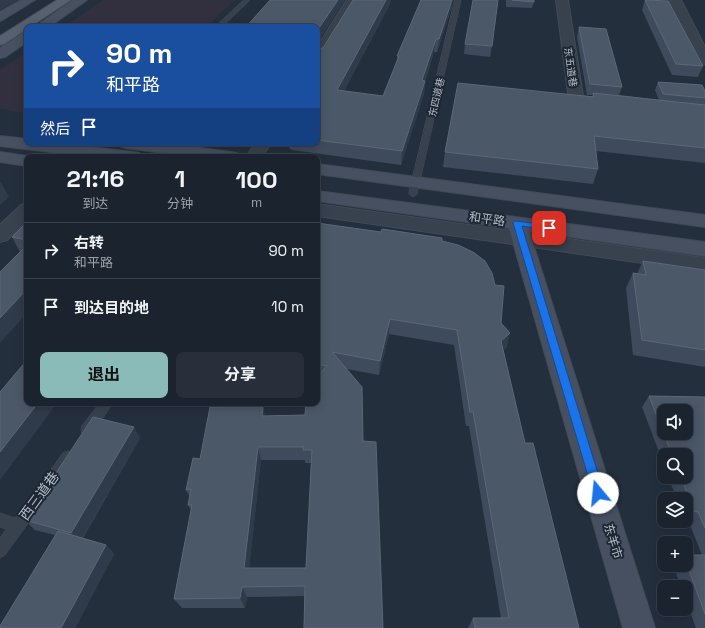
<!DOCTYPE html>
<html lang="zh">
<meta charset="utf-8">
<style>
body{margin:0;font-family:"Space Grotesk","Noto Sans SC",sans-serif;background:#282f3a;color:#f1f3f6;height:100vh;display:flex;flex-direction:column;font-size:15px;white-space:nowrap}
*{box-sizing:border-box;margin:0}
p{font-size:13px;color:#a0a4aa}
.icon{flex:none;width:22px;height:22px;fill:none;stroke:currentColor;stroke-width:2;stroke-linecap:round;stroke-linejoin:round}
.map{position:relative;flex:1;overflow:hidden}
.side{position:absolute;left:24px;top:154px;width:296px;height:252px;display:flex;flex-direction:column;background:#1b232e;border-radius:8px;box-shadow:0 2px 10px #0003,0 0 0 1px #39404a}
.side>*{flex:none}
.hud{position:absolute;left:24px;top:24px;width:296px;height:122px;border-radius:8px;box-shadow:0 2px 10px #0003,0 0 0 1px #39404a;background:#1a4fa0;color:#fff;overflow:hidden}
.tools{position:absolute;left:657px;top:404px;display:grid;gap:8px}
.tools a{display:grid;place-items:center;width:36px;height:36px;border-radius:8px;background:#1b232e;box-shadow:0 2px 10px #0003,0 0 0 1px #39404a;font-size:20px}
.pin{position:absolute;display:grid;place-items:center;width:34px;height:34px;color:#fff;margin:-17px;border-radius:8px;box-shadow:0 2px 6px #0006}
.me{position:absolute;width:44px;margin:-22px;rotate:343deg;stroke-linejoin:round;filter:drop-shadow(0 0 3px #0008)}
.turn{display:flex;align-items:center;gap:14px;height:84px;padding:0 16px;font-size:18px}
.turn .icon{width:52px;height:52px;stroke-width:2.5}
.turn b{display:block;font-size:28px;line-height:34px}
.then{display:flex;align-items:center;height:38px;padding:0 16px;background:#0003;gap:8px;font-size:15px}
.eta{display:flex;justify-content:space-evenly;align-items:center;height:68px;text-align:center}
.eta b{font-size:24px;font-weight:700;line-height:28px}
.action{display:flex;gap:8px;margin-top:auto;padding:8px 16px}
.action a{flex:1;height:46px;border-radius:8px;background:#8bbbb9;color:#111;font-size:16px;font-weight:700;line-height:46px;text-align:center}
.action a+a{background:#282f3a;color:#f1f3f6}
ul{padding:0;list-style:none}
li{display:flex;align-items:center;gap:12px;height:56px;padding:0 16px;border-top:1px solid #39404a}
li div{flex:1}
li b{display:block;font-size:15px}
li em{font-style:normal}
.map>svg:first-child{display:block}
.medical{fill:#32303f}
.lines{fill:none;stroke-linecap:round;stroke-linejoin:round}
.lane-casing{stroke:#414a57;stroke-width:1}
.street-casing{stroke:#414a57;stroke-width:2}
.secondary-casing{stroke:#414a57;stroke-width:2}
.primary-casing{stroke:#414a57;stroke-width:2}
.lane{fill:#38414e;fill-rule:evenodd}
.street{fill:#38414e;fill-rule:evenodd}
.secondary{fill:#465061;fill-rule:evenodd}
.primary{fill:#56606e;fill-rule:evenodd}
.wall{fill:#3f4b5c;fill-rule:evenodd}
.shaded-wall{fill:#2f3b4b}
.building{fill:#4b5868;stroke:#5c6777;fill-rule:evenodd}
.route{fill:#1a73e8;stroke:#114b97}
.labels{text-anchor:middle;stroke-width:4;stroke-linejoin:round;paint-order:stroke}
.far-street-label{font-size:10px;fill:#b4bcc9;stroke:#1d2633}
.street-label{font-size:12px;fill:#b4bcc9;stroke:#1d2633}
.near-street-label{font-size:14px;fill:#b4bcc9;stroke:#1d2633}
</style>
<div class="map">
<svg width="705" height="628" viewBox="0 0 705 628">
<rect width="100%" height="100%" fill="#242f3e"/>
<g class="medical">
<polygon points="103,0 235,0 206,27 64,27"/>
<polygon points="27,52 27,113 0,109 0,70"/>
</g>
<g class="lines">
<defs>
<g id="lane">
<polygon points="244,0 250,0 222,27 215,27"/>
<polygon points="455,0 461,0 417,194 413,197 409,194"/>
<polygon points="87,143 96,143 86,153 80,153 80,149"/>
<polygon points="100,403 113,403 92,434 87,436 82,434 81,430 82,426"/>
<polygon points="68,451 73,453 75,457 73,461 5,555 0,558 0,538 6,529 0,527 0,513 15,518 63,453"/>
</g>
<g id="street">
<polygon points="347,0 359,0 324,57 322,60 317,61 317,47"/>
<path d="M556,0H568L583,96L604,100L606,103L604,106C594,109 581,106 571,103L569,100Z"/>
<polygon points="669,0 681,0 705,47 705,64 700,63 698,60"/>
<polygon points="255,143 271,143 262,157 246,157"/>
<polygon points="27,203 27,220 7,240 0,242 0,225 21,205"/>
<polygon points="317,204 705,258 705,272 317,216"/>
</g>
<g id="secondary">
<polygon points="21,0 35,0 4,19 0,21 0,12"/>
<polygon points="73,0 87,0 49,27 35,27"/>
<polygon points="27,32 27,42 5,57 0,58 0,48 23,33"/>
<polygon points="0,136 27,139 27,143 57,143 133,152 139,153 141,157 92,157 0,146"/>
<polygon points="118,143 163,143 231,152 237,153 239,157 194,157 126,148 120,146"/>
<polygon points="0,152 27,156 31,157 27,157 27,166 0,162"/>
<polygon points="317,164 705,215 705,227 317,174"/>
<polygon points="317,191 705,242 705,256 529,231 655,628 623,628 509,228 317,201"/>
</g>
<polygon id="primary" points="57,0 71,0 30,27 27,27 27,29 4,44 0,45 0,36"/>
</defs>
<use href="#lane" class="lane-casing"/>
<use href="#street" class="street-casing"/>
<use href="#secondary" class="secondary-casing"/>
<use href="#primary" class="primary-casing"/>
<use href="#lane" class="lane"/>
<use href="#street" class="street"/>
<use href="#secondary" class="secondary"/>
<use href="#primary" class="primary"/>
</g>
<g class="wall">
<polygon points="506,0 534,0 534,2 532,8 506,7"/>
<polygon points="645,0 703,66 698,77 672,75 642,10"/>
<polygon points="391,2 344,91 383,96 397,62 397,56 452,6 437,52 434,52 425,81 424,94 401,165 292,150 284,143 317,143 317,49 323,48"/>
<polygon points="579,27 622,87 619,95 659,100 655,90 658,82 705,91 705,163 596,151 598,169 593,184 443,167 445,152 592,96 593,95 587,95 577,37"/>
<polygon points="465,44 492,46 490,57 464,54"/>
<polygon points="27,222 27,313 20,252 12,237"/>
<path d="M317,223L442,241L501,323L510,333L506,348L503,350L525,443L579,628H468L473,618H501L469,426H466L454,345L389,334L379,375L347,369L305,596L247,597L245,608H182L174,599L191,510L188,505L190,497L186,490L200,459L265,416L305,415L317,403ZM261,460H305V463H311L306,568H249Z"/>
<polygon points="643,261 705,270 705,367 633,355 626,288 633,273 637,274"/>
<polygon points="649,396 705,397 705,628 696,628 686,601 686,587 681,587 673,565 686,565 686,555 702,555 688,520 686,520 686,499 677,499 668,477 686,477 686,455 664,455 664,465 642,407"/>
<polygon points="164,403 185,403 182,407"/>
<polygon points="140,438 83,538 106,545 114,554 75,628 0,628 55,535 35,530 25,520"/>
</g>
<g class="shaded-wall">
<polygon points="0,0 18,0 0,10"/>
<polygon points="338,0 345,0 317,44 317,31"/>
<polygon points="386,0 391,0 391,2 337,104 337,90"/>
<polygon points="452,0 453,0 452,6 437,52 439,39"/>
<polygon points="436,39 434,52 420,94 422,80"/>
<polygon points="425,81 424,94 401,165 402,151"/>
<polygon points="0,182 1,182 9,197 0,205"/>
<polygon points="27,289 27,313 0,343 0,318"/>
<polygon points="390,319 389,334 379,375 380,361"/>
<polygon points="510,333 506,348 497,355 501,341"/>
<polygon points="38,403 57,403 0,480 0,452"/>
<polygon points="181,403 185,403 182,407"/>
<polygon points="263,406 266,420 262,416"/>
<polygon points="134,427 140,438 80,542 71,533"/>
<polygon points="258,447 261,460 248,579 244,568"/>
<polygon points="106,545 114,554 75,628 61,628"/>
<polygon points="242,587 247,597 245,608 240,598"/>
</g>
<g class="building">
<polygon points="270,0 338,0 317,31 317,27 246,27"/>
<polygon points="353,0 386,0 337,90 383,96 399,56 397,56 421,0 452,0 439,39 436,39 422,80 425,81 402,151 317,140 317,49 323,48"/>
<polygon points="473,0 498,0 492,46 465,44"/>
<polygon points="512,0 534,0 534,2"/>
<polygon points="645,0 668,1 703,66 676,64"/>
<polygon points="579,27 606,29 622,87 590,84"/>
<polygon points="658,82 702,85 705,91 705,98 663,94"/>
<polygon points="458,83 594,97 593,93 705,105 705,148 594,136 598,169 445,152"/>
<polygon points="27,222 27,240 12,237"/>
<path d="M317,223L381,232L382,229L442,238V241L458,245L473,252L485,261L492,273L495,285L504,286L501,323L510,333L501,341L525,443H533L579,628H475L473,618H509L473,412H470L457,330L390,319L380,361L332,352L362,387L363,441L376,442L383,628H304L305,586L242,587L240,598L174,599L192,505H188L191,489L186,490L193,458L200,459L210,407L263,406L262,416L305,415L306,403H317V377L327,366L317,364ZM258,447H304L303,450H312L306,568H244Z"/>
<polygon points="27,245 27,289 0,318 0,272"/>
<polygon points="643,261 705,270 705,350 642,340 633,273 646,275"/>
<polygon points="27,360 27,403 38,403 0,452 0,392"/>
<path d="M649,396L705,397V528L698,512L694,511L681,477H686V455H672ZM664,411H686V433H664Z"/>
<polygon points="93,417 134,427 71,533 25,520"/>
<polygon points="58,531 106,545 61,628 0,628 0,626"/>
<polygon points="686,555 705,555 705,614 686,562"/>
</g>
<polygon class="route" points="515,221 549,225 553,228 549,230 522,226 604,493 603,497 598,499 594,497 593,493 513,223"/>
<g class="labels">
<g class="far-street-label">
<text transform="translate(571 67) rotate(82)" y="4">东五道巷</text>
<text transform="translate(436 97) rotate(-77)" y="4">东四道巷</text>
</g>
<g class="street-label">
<text transform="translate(487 219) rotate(8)" y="4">和平路</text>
<text transform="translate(613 541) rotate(73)" y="4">东羊市</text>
</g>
<g class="near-street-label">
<text transform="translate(39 496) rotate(-54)" y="5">西三道巷</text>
</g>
</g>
</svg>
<div class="tools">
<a><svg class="icon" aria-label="sound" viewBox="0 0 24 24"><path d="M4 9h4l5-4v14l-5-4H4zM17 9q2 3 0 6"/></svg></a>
<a><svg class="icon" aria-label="search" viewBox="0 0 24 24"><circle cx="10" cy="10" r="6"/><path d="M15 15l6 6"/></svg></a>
<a><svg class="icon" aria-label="layers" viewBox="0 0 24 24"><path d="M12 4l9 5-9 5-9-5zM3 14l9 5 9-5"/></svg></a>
<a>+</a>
<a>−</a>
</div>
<div class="pin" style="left:549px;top:228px;background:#d93025"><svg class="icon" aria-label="arrive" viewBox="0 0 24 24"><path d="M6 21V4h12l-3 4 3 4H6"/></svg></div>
<svg class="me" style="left:598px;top:493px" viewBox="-20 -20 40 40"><circle r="19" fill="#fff"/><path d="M0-13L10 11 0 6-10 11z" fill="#1a73e8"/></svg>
<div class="hud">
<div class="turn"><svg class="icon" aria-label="right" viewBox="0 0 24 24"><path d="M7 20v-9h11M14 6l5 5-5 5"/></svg><div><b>90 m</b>和平路</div></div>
<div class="then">然后<svg class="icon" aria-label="arrive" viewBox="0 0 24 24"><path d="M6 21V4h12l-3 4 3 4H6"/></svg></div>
</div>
<section class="side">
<div class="eta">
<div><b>21:16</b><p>到达</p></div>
<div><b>1</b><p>分钟</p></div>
<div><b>100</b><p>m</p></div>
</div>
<ul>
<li><svg class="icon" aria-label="right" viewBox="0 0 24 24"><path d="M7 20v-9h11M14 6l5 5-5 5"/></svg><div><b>右转</b><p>和平路</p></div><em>90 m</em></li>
<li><svg class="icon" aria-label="arrive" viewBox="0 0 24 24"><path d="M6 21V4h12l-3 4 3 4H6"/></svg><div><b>到达目的地</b></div><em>10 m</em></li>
</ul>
<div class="action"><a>退出</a><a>分享</a></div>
</section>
</div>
